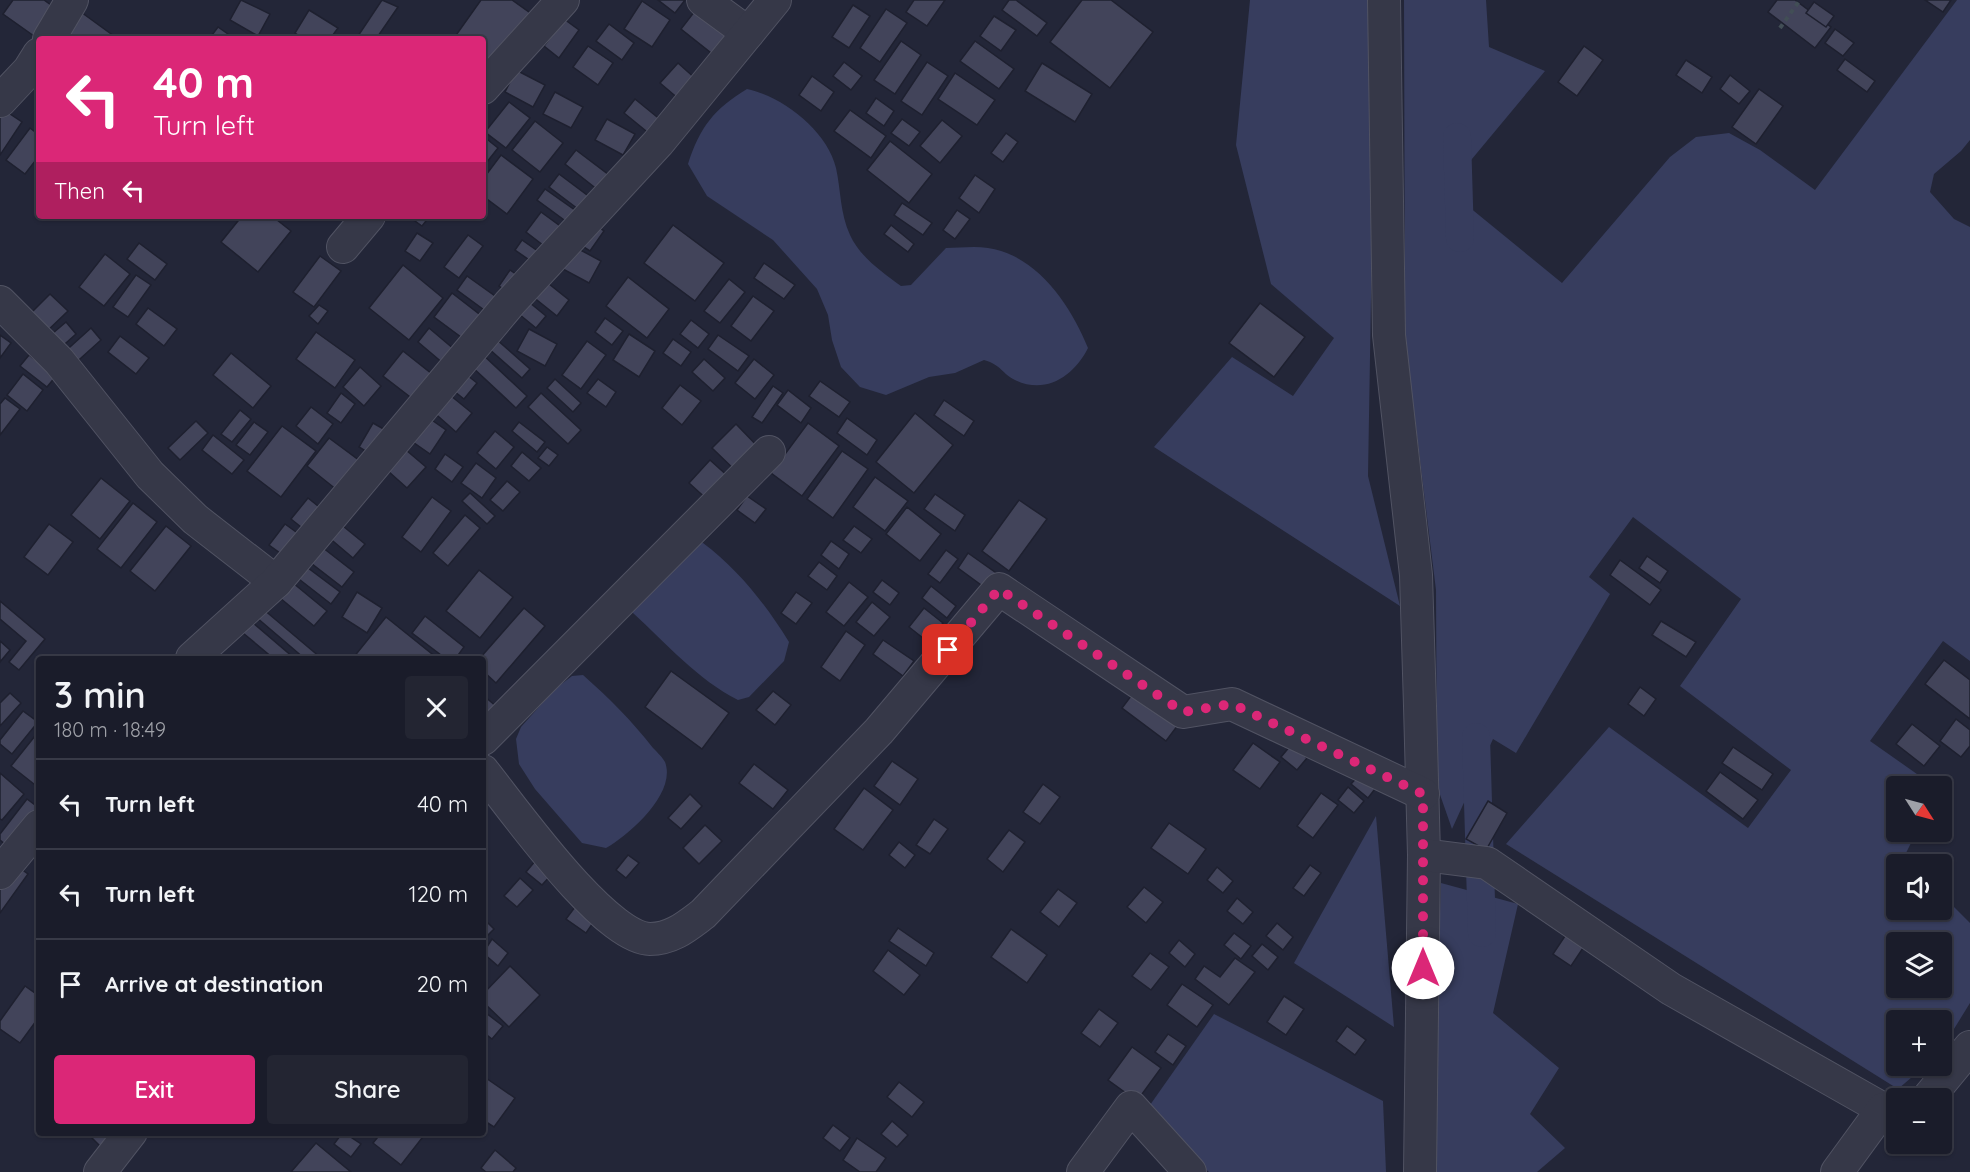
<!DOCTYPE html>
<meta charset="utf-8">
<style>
body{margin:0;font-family:Quicksand,sans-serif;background:#232532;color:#f1f3f6;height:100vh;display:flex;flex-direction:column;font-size:22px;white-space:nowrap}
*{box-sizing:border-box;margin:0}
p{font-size:20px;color:#9fa1a8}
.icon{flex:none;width:33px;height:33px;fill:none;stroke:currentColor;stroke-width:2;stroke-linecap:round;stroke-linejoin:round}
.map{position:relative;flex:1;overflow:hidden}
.side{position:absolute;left:36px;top:656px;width:450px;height:480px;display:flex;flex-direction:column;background:#1a1c2a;border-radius:6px;box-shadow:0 2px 4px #0004,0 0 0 2px #383a47}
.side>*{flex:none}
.banner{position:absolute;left:36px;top:36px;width:450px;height:183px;border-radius:6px;box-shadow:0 2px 4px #0004,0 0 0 2px #383a47;background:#db2777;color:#fff;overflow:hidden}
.needle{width:39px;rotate:126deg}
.fabs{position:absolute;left:1886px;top:776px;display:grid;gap:12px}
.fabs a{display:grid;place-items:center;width:66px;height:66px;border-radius:6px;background:#1a1c2a;box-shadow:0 2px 4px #0004,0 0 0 2px #383a47;font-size:30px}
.pin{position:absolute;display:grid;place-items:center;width:51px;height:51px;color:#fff;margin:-26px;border-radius:12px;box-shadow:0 3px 9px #0006}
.me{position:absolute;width:66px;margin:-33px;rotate:0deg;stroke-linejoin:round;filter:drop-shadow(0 0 4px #0008)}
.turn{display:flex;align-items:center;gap:21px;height:126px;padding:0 18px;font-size:27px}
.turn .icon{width:78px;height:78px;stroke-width:2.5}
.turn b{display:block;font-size:42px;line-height:51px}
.then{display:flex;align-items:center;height:57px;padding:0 18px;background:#0003;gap:12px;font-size:22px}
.round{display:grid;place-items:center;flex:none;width:63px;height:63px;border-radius:6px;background:#232532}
.overview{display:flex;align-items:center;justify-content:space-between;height:102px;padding:0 18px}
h1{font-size:36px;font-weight:600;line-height:45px}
.button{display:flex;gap:12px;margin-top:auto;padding:12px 18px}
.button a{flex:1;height:69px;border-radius:6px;background:#db2777;color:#fff;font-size:24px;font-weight:600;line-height:69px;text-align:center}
.button a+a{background:#232532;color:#f1f3f6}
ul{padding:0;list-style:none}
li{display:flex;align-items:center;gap:18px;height:90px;padding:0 18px;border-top:2px solid #383a47}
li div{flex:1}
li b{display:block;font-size:22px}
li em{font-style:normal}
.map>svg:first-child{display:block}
.water{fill:#373d5e;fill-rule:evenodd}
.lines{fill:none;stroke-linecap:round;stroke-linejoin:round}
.canal{stroke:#373d5e;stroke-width:28}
.building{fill:#42445a;stroke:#1e202f;stroke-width:1.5}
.minor-casing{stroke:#515363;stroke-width:34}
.path{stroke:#424e56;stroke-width:4;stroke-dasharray:4.5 4.5;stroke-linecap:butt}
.minor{stroke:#363848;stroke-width:32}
.route{stroke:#db2777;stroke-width:10;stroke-dasharray:0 18}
</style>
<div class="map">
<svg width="1970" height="1172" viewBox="0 0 1970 1172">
<rect width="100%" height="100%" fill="#232638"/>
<g class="water">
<polygon points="1250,0 1376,0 1368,476 1400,606 1154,447 1232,357 1293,396 1334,338 1271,284 1236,145"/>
<path d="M1404,0H1486L1489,47L1545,71L1447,189L1562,283L1670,157L1696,137L1729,133L1760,150L1815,190L1957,0H1970V140L1961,151L1934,174L1930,192L1954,219L1970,227V661L1943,641L1870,741L1934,786H1896V831H1917L1906,853L1914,864H1896V909H1941V894L1970,923V1003L1941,1050V1020H1896V1065H1926L1898,1089L1506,844L1609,727L1748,828L1791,770L1680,686L1741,599L1633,517L1589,577L1610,594L1516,753L1493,739L1452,829L1437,786L1436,590L1405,338ZM1896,942H1941V987H1896Z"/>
<path d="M747,89C784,97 827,131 836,168C841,191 840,213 850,235C860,257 882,272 901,286L911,285L946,248C959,248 974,246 988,248C1037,255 1071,306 1088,348C1074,376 1046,395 1015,380C1002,374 1002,365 984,360L955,373L929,377L886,395L860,387L841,367L832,340L828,315L817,289L773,240L707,196L688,164C700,127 714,109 747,89Z"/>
<path d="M703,543C739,570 766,605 789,642L784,661L749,697L738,700C698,680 666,643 633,613L635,600L690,545Z"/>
<path d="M583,675C609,698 632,721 653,748C657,752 663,758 665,762C677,793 629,835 606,848L582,843L535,789L519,764L516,739L521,727L555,689L572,676Z"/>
<polygon points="1376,816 1394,1027 1294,963"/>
<polygon points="1441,883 1518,904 1493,1013 1559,1068 1530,1114 1565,1148 1537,1172 1435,1172 1434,1095"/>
<polygon points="1214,1014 1383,1101 1386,1172 1209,1172 1143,1115"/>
</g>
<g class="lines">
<g class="canal">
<polyline points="1457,137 1460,238"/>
<polyline points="1476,737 1482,933"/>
</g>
</g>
<g class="building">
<polygon points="13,0 44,0 55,8 34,36 3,14"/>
<polygon points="241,0 270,14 258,36 230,20"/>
<polygon points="382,0 398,7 376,39 356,39"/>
<polygon points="481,0 512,0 533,15 497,67 483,58 483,39 454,38"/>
<polygon points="658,0 685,0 675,13"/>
<polygon points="914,0 945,0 927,26 906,12"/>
<polygon points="1009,0 1016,0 1047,23 1037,36 1002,10"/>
<polygon points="1082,0 1111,0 1153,32 1110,88 1050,42"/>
<polygon points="1777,0 1795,0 1831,27 1815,48 1768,12"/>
<polygon points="1925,0 1951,0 1943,12"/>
<polygon points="642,1 670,20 652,47 624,29"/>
<polygon points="1814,2 1834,16 1826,27 1806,13"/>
<polygon points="853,5 870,16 849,48 832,37"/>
<polygon points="74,7 118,39 76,39 59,27"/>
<polygon points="698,7 732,34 715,56 681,29"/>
<polygon points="886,9 907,23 880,62 860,48"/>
<polygon points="309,10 338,28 330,39 304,39 295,33"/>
<polygon points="994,16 1016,30 1001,51 980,36"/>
<polygon points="564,19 579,30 559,58 544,46"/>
<polygon points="609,24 634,43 622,60 596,41"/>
<polygon points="218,27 235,39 209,39"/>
<polygon points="1835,29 1854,43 1843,56 1825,43"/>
<polygon points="901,41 921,55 895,94 874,80"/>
<polygon points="975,41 1014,69 999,89 960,61"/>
<polygon points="588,46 613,63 598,85 573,67"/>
<polygon points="1584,46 1603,60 1577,96 1558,82"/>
<polygon points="1845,59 1875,81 1867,92 1837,70"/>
<polygon points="1686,60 1712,77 1702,93 1676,75"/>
<polygon points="844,62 862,76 851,90 833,76"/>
<polygon points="927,62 948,76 922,115 901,101"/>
<polygon points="678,63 697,80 680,100 660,83"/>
<polygon points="1042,63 1092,94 1075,122 1025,91"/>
<polygon points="516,70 545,85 533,107 505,92"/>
<polygon points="955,73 995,100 977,125 938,99"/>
<polygon points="1730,75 1750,91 1739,104 1720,89"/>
<polygon points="812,76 834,92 821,111 799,95"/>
<polygon points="1759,89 1783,106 1756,144 1732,127"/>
<polygon points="555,92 583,107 571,128 543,114"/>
<polygon points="876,98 894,111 884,126 866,113"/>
<polygon points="635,99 662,121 651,135 624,113"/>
<polygon points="509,102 530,118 506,148 485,132"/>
<polygon points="4,110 22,122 0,155 0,116"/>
<polygon points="850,110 886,136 871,158 834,131"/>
<polygon points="607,119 635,134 623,155 595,140"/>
<polygon points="902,119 920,132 909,146 891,133"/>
<polygon points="942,120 962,136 940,163 920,146"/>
<polygon points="535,121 563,143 540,172 512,150"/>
<polygon points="30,128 39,135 39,156 25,174 6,160"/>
<polygon points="1006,133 1018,142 1003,162 991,153"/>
<polygon points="483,136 498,148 483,167"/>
<polygon points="890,141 932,174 909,203 867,170"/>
<polygon points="576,150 609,175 598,190 565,164"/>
<polygon points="501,155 533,179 507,214 483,196 483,179"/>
<polygon points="559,174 591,198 582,212 549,187"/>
<polygon points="975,175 995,189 979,213 959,198"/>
<polygon points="545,189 579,213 571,225 537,200"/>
<polygon points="902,203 932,223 923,235 894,215"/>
<polygon points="957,210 970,219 955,239 943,230"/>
<polygon points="541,212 567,231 552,252 526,232"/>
<polygon points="242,216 272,216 291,231 258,272 221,242"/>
<polygon points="408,216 430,216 422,226"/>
<polygon points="593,223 604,231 590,251 579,244"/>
<polygon points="673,225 724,263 695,301 644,263"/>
<polygon points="891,225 914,244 908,252 884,234"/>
<polygon points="417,233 433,243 420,261 405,251"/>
<polygon points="468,235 483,246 459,278 444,267"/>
<polygon points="522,240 542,254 535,264 515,250"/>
<polygon points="139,243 167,264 155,280 127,259"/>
<polygon points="573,246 601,261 589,283 561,268"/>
<polygon points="105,254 130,274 104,306 79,287"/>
<polygon points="320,256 341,271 314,307 293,292"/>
<polygon points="764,263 795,285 784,299 754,278"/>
<polygon points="403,265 443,298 409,340 369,308"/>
<polygon points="510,270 520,277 509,293 499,286"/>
<polygon points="136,275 151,285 128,317 113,307"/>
<polygon points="467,276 502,301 491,315 457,290"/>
<polygon points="628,277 669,309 647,338 606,306"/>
<polygon points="729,279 745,292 720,323 704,311"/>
<polygon points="544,280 569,300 557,316 532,296"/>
<polygon points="452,293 483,317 465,340 434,317"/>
<polygon points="50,294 68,311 45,333 28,316"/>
<polygon points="753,296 774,311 751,341 731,326"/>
<polygon points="524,298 546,316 536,328 514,310"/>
<polygon points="1260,303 1305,337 1274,377 1229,343"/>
<polygon points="319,305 328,311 318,324 309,316"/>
<polygon points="148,308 177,329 164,346 136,324"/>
<polygon points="605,318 623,331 612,345 595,332"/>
<polygon points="691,320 709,334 698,348 680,334"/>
<polygon points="66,322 76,334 57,351 46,339"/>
<polygon points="91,328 101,340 71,367 60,356"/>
<polygon points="429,328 455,350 444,364 418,342"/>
<polygon points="529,329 557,344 545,366 517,351"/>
<polygon points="316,332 355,360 335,388 296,359"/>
<polygon points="629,334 655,351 639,377 613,360"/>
<polygon points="0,335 11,343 0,358"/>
<polygon points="718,335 749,356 738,371 708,349"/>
<polygon points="120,336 149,358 136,374 108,352"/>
<polygon points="496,339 530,369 522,378 488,348"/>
<polygon points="673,339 691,352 681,366 663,353"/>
<polygon points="587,341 606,355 581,389 562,375"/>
<polygon points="403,351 437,378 418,403 383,376"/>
<polygon points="231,353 271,386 253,408 213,375"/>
<polygon points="481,353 527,396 516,408 470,365"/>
<polygon points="29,355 56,376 47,387 20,366"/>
<polygon points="704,359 725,378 713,391 692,372"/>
<polygon points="754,359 774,375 755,399 735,383"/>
<polygon points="360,367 381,386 364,406 343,387"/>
<polygon points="458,368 477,383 464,399 445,384"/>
<polygon points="23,374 43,390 27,411 7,395"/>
<polygon points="555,379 581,403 573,412 547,388"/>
<polygon points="598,379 616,392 606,407 587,393"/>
<polygon points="820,381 850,402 839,417 809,396"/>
<polygon points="680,385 701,401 682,425 662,408"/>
<polygon points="773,386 783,393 762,423 752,417"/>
<polygon points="788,390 811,408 801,423 777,405"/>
<polygon points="445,391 472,413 456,432 430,409"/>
<polygon points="341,393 355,404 341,423 327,413"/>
<polygon points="541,393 581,430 568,444 528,407"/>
<polygon points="5,398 20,409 0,435 0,404"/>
<polygon points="944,400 974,421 964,436 934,415"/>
<polygon points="311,407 333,424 318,444 296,426"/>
<polygon points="240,410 251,419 232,442 221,434"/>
<polygon points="915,413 953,445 914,493 876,462"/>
<polygon points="426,416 446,430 430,454 410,440"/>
<polygon points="847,418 877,440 867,455 837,433"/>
<polygon points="196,421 208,433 180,460 168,448"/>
<polygon points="254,422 268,432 250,455 236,445"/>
<polygon points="519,422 545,442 537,452 512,431"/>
<polygon points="373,423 387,431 372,455 359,447"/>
<polygon points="808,423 839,446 802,496 771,473"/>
<polygon points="736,424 762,451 739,474 712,448"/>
<polygon points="282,426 316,451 281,497 247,471"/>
<polygon points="495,431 514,447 496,469 477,453"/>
<polygon points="213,435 244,460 232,474 202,450"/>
<polygon points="329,438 360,461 337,490 307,466"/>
<polygon points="547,447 558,455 549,466 538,458"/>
<polygon points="406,450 426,467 407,488 388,471"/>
<polygon points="842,451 868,469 833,518 807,499"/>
<polygon points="522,452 541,468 529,481 511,466"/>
<polygon points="445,454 463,467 452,482 435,469"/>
<polygon points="710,460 731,479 710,502 689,483"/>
<polygon points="476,463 496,478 482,498 461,483"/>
<polygon points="875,477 908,501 885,531 853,507"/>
<polygon points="101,478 130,501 100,539 71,515"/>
<polygon points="507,481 520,492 503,511 490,500"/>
<polygon points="470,493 495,516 487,524 462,501"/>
<polygon points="935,494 965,515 955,531 924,509"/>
<polygon points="747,496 766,509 755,523 737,510"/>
<polygon points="432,497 451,511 421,552 402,537"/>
<polygon points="308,498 323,510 306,531 291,519"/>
<polygon points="1019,500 1047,519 1009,571 982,551"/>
<polygon points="133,503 157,522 121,568 97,549"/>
<polygon points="907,507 941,534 920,561 886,534"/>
<polygon points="465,515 480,528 448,566 433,553"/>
<polygon points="338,522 365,544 353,558 327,536"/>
<polygon points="49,524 73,542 48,575 24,557"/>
<polygon points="285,524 303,537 287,558 269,545"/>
<polygon points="166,526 191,546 155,591 130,571"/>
<polygon points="854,526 872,539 861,553 843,540"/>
<polygon points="831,541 849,554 839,569 821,555"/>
<polygon points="318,544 354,572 342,587 307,560"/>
<polygon points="946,550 958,559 940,583 928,574"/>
<polygon points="968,553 999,575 988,590 958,568"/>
<polygon points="1647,556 1668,571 1660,583 1639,568"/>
<polygon points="1620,560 1661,590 1650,605 1610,575"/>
<polygon points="819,562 837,576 827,590 808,576"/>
<polygon points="304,565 340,592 331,604 295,576"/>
<polygon points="479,570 513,597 480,638 446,611"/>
<polygon points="882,580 899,593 890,605 873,592"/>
<polygon points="849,582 868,597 844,626 826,612"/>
<polygon points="293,583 327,611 314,626 280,598"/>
<polygon points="931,586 956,606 947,618 922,598"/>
<polygon points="357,592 382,608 367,633 342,617"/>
<polygon points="796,592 812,603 796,624 781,613"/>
<polygon points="0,601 45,639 19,670 9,662 26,641 0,619"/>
<polygon points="872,602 890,617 874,636 856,622"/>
<polygon points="524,608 545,626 496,683 483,671 483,658 480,658"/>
<polygon points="924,608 943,623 928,642 909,627"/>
<polygon points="263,609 321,658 304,658 256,617"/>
<polygon points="425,616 464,647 456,658 445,658 412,633"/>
<polygon points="386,617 437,658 353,658"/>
<polygon points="1661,621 1696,642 1686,657 1652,635"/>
<polygon points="252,622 294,658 273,658 243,633"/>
<polygon points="846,631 865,645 840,681 821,667"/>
<polygon points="883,640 914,661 903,676 873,654"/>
<polygon points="0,641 10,650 0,662"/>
<polygon points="1944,660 1970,680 1970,719 1925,684"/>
<polygon points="671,671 729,713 702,749 645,707"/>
<polygon points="1640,687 1656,699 1644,716 1628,704"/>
<polygon points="773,691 791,705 775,725 756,710"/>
<polygon points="1134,692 1178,725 1166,741 1122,708"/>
<polygon points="10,693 21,703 0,726 0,703"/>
<polygon points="483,695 498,708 483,726"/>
<polygon points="23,711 38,722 12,754 0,744 0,740"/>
<polygon points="1956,719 1970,730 1970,746 1961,757 1940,741"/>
<polygon points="1912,724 1940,746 1924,766 1896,744"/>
<polygon points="39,731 39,788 11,766"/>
<polygon points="1253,743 1280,762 1260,789 1233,770"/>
<polygon points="1291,745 1307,758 1297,770 1281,757"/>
<polygon points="1733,747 1773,774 1762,790 1722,763"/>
<polygon points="892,761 918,779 900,805 874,786"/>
<polygon points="754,764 788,790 773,809 739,783"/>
<polygon points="1362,772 1378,785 1368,798 1351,784"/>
<polygon points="1720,772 1758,800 1743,819 1706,791"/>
<polygon points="0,773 24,794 2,820 0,819"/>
<polygon points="1043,784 1060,797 1040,824 1023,812"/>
<polygon points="1348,787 1364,801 1354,813 1338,800"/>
<polygon points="864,788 893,810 863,850 834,829"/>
<polygon points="1321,793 1338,805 1313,838 1297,826"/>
<polygon points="690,794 702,806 681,829 668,818"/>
<polygon points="27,799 39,808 39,815 12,850 0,840 0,834"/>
<polygon points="1488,801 1507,813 1486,850 1466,839"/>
<polygon points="934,819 948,829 930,854 916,845"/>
<polygon points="1169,823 1206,849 1188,874 1151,848"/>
<polygon points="705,825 722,841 699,864 683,848"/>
<polygon points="1009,830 1025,842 1003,872 987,859"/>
<polygon points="899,842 915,855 905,868 889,855"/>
<polygon points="628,855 639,863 626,878 616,870"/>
<polygon points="536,860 553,873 542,885 526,872"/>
<polygon points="14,864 28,874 0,913 0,884"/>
<polygon points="1310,865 1321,873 1304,896 1293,888"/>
<polygon points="1217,867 1233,881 1223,893 1207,880"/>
<polygon points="520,878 533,890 517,907 504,896"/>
<polygon points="1144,887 1163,902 1146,923 1127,907"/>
<polygon points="1058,889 1077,903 1059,927 1040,912"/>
<polygon points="1237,898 1253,912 1243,924 1227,911"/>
<polygon points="575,907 595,920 586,933 566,919"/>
<polygon points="483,918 494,929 483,940"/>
<polygon points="1277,923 1293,937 1283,950 1266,936"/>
<polygon points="898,928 934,953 926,966 889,941"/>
<polygon points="1011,929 1047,955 1027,983 991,957"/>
<polygon points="1234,933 1251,946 1241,959 1224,945"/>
<polygon points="1567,933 1585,945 1571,966 1553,954"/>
<polygon points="492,939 508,953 498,966 483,953"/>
<polygon points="1179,940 1195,954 1185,967 1169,953"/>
<polygon points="1262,944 1278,957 1268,970 1252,956"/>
<polygon points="888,950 920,975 904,995 873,971"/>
<polygon points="1150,953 1169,967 1151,990 1132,976"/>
<polygon points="1235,958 1255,972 1229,1005 1195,979 1204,966 1220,977"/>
<polygon points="510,966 540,995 509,1027 483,1002 483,994"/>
<polygon points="1182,984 1213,1005 1197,1027 1167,1005"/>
<polygon points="25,986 39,996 39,1017 20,1043 0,1029 0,1021"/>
<polygon points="1284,996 1304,1009 1286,1035 1267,1022"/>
<polygon points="1099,1009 1118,1023 1100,1047 1081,1033"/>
<polygon points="486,1013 503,1026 492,1039 483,1032 483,1017"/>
<polygon points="1347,1026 1366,1040 1355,1055 1336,1041"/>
<polygon points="1168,1034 1186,1046 1173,1065 1155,1052"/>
<polygon points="1132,1047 1161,1068 1137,1101 1108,1080"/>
<polygon points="483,1076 515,1098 494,1127 483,1120"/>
<polygon points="899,1082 924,1102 912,1117 887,1097"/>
<polygon points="892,1121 908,1135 897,1147 881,1134"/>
<polygon points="833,1125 850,1138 840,1151 823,1138"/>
<polygon points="86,1132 110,1132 112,1134 101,1147"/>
<polygon points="343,1132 361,1144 351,1157 334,1144"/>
<polygon points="382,1132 415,1132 422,1138 401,1165 373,1143"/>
<polygon points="857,1138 886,1158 876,1172 860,1172 843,1160"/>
<polygon points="316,1143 351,1172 291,1172"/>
<polygon points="495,1150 516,1168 513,1172 486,1172 481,1168"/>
</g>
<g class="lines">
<defs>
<g id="minor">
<polyline points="703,0 748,33"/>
<polyline points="1384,0 1389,335 1416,575 1420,706 1424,855 1420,1172"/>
<polyline points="49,39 72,0"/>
<polyline points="483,88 563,0"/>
<polyline points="0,101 29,70 39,54"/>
<polyline points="343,247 369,216"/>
<polyline points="0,302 59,361 150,475 195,519 276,582"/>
<polyline points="192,658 276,582 510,303 658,143 775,0"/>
<polyline points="483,739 769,452"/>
<path d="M483,771C512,807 604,938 650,939C672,939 687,926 703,914L879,731L999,589L1183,712L1232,704L1423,794"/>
<polyline points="1424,855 1487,863 1671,989 1883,1109"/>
<polyline points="0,873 39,826"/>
<polyline points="1928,1098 1970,1047"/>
<polyline points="100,1172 131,1132"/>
<polyline points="1083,1172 1131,1107 1190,1172"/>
<polyline points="1837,1172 1883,1109 1896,1107"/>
</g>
</defs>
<use href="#minor" class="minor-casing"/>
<polyline class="path" points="1780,28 1800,0"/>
<use href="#minor" class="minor"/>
</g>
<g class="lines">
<polyline class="route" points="948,650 999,589 1183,712 1232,704 1423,794 1423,968"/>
</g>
</svg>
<div class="fabs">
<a><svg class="needle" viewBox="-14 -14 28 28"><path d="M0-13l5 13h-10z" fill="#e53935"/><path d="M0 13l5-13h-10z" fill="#9fa1a8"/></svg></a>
<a><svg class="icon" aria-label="sound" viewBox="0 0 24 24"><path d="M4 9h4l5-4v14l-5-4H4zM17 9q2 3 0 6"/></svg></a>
<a><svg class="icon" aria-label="layers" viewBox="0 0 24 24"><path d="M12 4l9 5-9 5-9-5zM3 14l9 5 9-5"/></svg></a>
<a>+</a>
<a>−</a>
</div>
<div class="pin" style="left:948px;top:650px;background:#d93025"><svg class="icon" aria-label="arrive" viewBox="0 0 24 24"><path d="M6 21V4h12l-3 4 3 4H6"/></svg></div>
<svg class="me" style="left:1423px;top:968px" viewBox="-20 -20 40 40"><circle r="19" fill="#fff"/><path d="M0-13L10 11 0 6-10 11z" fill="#db2777"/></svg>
<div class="banner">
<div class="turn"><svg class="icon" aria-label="left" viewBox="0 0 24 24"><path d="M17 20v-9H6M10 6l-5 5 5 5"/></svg><div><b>40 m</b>Turn left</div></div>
<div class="then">Then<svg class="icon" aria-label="left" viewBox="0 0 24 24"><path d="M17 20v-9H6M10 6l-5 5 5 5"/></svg></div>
</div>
<section class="side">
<div class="overview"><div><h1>3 min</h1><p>180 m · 18:49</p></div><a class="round"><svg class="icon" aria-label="close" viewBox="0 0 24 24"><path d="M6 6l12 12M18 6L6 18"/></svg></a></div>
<ul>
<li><svg class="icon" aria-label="left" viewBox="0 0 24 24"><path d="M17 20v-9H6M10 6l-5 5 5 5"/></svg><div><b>Turn left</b></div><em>40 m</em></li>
<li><svg class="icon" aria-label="left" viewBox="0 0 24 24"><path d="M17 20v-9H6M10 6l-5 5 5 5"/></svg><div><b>Turn left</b></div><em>120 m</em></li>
<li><svg class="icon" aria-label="arrive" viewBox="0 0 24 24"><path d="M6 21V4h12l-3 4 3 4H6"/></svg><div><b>Arrive at destination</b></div><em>20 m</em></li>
</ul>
<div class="button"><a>Exit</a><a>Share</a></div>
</section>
</div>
